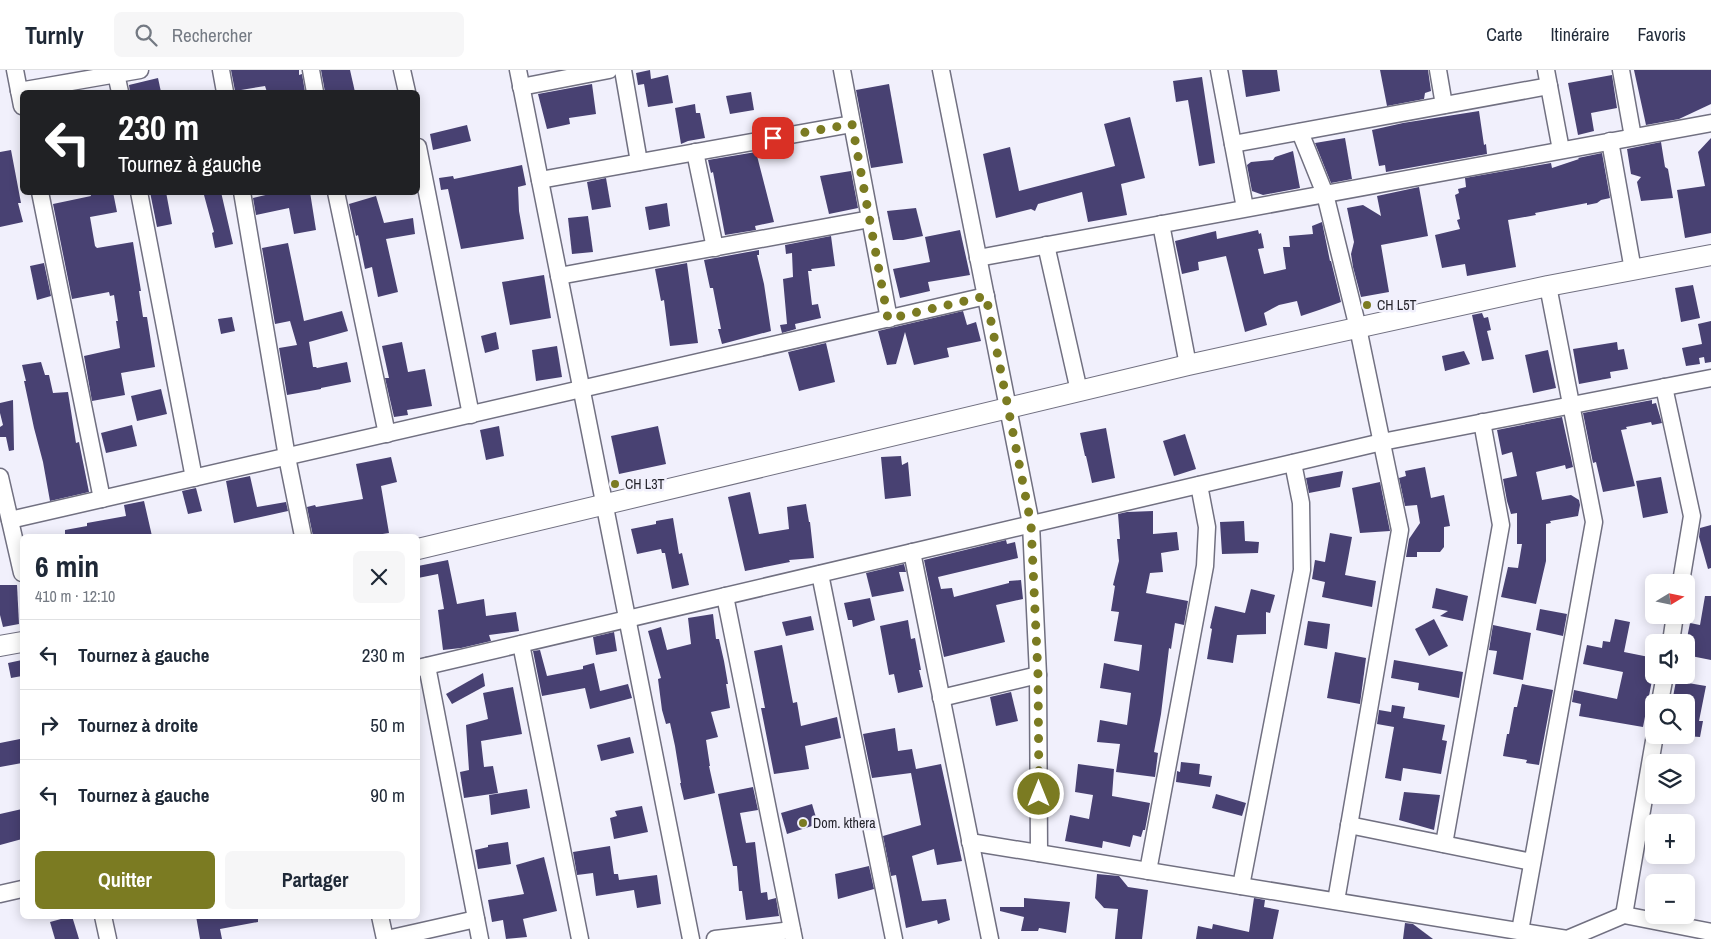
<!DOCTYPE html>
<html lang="fr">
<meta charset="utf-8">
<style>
body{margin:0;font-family:"Archivo Narrow",sans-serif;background:#f6f6f7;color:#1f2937;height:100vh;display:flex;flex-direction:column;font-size:19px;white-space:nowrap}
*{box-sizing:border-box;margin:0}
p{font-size:16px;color:#747a83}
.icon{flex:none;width:28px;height:28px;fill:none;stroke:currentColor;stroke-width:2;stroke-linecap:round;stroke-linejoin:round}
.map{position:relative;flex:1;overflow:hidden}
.panel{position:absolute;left:20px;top:464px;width:400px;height:385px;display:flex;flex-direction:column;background:#fff;border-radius:8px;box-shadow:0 2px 12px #0003}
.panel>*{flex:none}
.banner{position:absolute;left:20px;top:20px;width:400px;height:105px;border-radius:8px;box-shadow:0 2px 12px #0003;background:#202124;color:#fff;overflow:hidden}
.needle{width:32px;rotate:80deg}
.controls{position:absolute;left:1645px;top:504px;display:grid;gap:10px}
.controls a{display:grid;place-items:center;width:50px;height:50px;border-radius:8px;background:#fff;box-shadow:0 2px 12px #0003;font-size:25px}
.pin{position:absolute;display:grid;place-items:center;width:42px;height:42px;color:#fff;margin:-21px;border-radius:10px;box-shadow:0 2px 8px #0006}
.me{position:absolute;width:55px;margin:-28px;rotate:0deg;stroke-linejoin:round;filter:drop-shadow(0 0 4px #0008)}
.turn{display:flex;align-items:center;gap:18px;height:105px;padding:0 15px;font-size:22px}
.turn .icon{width:65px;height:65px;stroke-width:2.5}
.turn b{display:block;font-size:35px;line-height:42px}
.round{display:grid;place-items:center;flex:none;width:52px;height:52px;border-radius:8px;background:#f6f6f7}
.headline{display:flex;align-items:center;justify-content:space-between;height:85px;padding:0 15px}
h1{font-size:30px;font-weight:700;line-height:38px}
.button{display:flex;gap:10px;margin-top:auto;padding:10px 15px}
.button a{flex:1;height:58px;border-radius:8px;background:#7b7b22;color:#fff;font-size:20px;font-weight:700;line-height:58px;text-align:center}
.button a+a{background:#f6f6f7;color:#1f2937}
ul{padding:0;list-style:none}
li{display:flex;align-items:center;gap:15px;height:70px;padding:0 15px;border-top:1px solid #e0e1e3}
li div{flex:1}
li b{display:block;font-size:19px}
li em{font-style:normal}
header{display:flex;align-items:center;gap:30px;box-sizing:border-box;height:70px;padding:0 25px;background:#fff;border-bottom:1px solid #e0e1e3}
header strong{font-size:24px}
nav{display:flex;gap:28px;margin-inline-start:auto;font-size:18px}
.search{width:350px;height:45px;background:#f6f6f7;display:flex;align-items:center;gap:12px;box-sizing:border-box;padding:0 18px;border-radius:8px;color:#747a83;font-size:19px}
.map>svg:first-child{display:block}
.building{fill:#484172}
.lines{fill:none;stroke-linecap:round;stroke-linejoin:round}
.minor-casing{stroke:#717081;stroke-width:19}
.tertiary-casing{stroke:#717081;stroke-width:22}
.minor{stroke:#fff;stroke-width:16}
.tertiary{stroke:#fff;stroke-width:20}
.route{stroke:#7b7b22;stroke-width:9;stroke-dasharray:0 16.2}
.poi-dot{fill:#7b7b22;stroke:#f1f0fc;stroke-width:2}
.labels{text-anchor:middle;stroke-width:5;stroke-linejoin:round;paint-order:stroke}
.poi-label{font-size:14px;fill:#25242c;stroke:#f1f0fc;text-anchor:start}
</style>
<header>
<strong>Turnly</strong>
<div class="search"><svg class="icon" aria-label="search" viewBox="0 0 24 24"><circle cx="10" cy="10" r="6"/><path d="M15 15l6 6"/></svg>Rechercher</div>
<nav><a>Carte</a><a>Itinéraire</a><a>Favoris</a></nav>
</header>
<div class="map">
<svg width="1711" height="869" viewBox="0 0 1711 869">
<rect width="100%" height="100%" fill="#f1f0fc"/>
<g class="building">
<polygon points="231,0 299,0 299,5 302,4 305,22 267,22 265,16 235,21"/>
<polygon points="321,0 350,0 355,22 325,22"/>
<polygon points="650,0 651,9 668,5 673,33 648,37 644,14 638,15 636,3"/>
<polygon points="1242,0 1277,0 1280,21 1246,27"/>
<polygon points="1380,0 1428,0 1431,21 1425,23 1424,29 1387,36"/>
<polygon points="1634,0 1711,0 1711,34 1679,49 1646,55"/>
<polygon points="1612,5 1617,38 1591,43 1594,61 1578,65 1568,13"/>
<polygon points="1202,7 1215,93 1199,96 1188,30 1176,32 1173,11"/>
<polygon points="158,8 161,22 130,22 129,15"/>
<polygon points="592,14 596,44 569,48 570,54 547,59 538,24"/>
<polygon points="889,14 903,93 871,98 856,20"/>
<polygon points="751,22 754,40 730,44 726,26"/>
<polygon points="695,34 696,43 700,43 705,68 688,71 681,74 675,38"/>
<polygon points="1479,41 1484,75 1486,74 1487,84 1386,102 1385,95 1379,96 1372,60 1403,53"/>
<polygon points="1130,47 1145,108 1121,114 1127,145 1088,152 1082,122 1038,134 1035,141 1031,139 996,148 983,84 1010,77 1019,121 1115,96 1104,54"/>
<polygon points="467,55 471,71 433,80 430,64"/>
<polygon points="1345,68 1352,109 1331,113 1315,73"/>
<polygon points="1711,68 1711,163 1685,168 1677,120 1705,116 1698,82"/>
<polygon points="1661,72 1665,97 1668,99 1673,128 1641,131 1637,112 1641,107 1631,104 1627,79"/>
<polygon points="11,80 21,133 18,133 23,152 0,157 0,82"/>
<polygon points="1293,81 1300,118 1263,125 1252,121 1247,95 1251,92 1273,90 1275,87"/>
<polygon points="756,82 774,152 755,156 756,160 725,165 713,102 711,103 708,90"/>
<polygon points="1602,83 1610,128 1601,130 1597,133 1587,135 1587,133 1535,143 1536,145 1508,150 1516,197 1467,206 1465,194 1442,198 1435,165 1460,159 1457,150 1460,149 1455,125 1459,123 1458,119 1466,117 1465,108 1551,93 1552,98 1579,89 1578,88"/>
<polygon points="522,95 526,115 518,117 519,141 524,169 461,179 448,119 441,120 439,108 453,106 454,109"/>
<polygon points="851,101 858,138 829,144 820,106"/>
<polygon points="606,108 611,137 592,140 587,112"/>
<polygon points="1419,117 1428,166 1381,175 1389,222 1361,227 1353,197 1351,184 1354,172 1347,138 1363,135 1381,146 1377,126"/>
<polygon points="90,122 113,122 117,142 90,147 95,176 97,178 133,172 141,221 139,221 143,247 147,247 155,297 121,303 125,325 92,331 84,286 120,278 116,251 118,251 114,225 110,226 109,222 72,229 53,134 91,126"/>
<polygon points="150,122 166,122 172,154 157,157"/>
<polygon points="213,122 221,122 233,174 215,178 212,163 214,162 204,125"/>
<polygon points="278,122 310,122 316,160 294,164 289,138 256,145 253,128"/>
<polygon points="376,126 384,153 413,148 415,164 386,169 398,222 378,227 372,197 365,199 358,165 356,166 349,134"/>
<polygon points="667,133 670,156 649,160 645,137"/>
<polygon points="916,138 923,166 903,170 893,170 887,141"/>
<polygon points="588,146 593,182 572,184 568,148"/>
<polygon points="1322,152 1330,191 1331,191 1341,232 1319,240 1301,246 1297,231 1279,235 1264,243 1267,255 1245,262 1226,186 1198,192 1199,200 1182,204 1175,171 1216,161 1217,169 1258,160 1259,164 1261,163 1264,178 1258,179 1264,204 1286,199 1283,177 1290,177 1289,166 1313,164 1312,156"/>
<polygon points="960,160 970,205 928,212 930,221 900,228 893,199 930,192 925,167"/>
<polygon points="831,166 835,196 811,199 812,201 808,201 812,235 818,234 821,248 795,254 796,259 782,263 780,255 787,254 783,209 793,207 792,183 786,184 785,175"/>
<polygon points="288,173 304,251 342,241 348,261 309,272 313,297 316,297 317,298 347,292 351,312 321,318 321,319 287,325 279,278 297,275 290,251 275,254 262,178"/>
<polygon points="759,180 759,185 757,185 764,214 771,261 722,274 718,259 721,259 713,218 710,218 704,190"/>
<polygon points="44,193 51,226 37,230 30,196"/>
<polygon points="687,193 698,273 670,276 664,230 661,231 655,199"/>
<polygon points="544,205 551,248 510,255 502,212"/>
<polygon points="1693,215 1700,248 1681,252 1675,218"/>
<polygon points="963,241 967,255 976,252 981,271 947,278 949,287 914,295 905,262 896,294 887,295 878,261"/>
<polygon points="1482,243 1484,248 1488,247 1491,260 1487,261 1494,289 1482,291 1472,245"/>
<polygon points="232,247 235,261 221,264 218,249"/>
<polygon points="1711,251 1711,292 1705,293 1704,287 1699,288 1700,294 1686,296 1682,278 1702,274 1698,254"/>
<polygon points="496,262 499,279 485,283 481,266"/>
<polygon points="402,272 408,302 425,299 432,336 407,340 408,345 394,347 385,308 389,308 382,276"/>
<polygon points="1617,272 1618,280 1624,279 1628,299 1610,302 1611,308 1579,314 1573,279"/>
<polygon points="826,273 835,312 799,321 788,282"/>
<polygon points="557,276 562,307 536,311 532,280"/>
<polygon points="1548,280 1556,318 1533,323 1525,285"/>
<polygon points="1464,281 1470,294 1445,301 1442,286"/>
<polygon points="41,292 45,305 49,305 53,323 68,322 76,373 79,372 89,422 50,431 43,392 34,358 24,311 26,311 22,295"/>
<polygon points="161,319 167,344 137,351 131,326"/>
<polygon points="13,330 14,380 9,381 6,367 0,367 0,357 3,355 0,343 0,333"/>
<polygon points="1652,330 1652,334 1656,333 1662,353 1652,355 1651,352 1626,357 1627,359 1621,360 1635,416 1603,422 1596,392 1593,393 1583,343"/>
<polygon points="1562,347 1573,397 1566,399 1565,395 1536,402 1542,430 1571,425 1579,430 1580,435 1578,446 1550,451 1551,453 1546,454 1546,491 1536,534 1501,527 1508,497 1518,498 1522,474 1517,474 1517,443 1511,444 1507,431 1503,409 1517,406 1512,382 1502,385 1497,360"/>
<polygon points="132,355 137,376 106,383 101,363"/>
<polygon points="499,356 504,386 486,390 480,360"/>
<polygon points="658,356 666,394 619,404 611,366"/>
<polygon points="1106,358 1115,408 1092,413 1086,386 1085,386 1080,363"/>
<polygon points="1185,364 1196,399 1174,406 1163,371"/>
<polygon points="901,386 902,395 908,392 911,426 885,429 881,387"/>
<polygon points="391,387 397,412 381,416 389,463 370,466 313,466 307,437 315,435 316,437 363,429 356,394"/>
<polygon points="1425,397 1431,428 1444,425 1450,456 1444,457 1444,477 1440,482 1417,482 1417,487 1406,487 1409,469 1420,453 1417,435 1405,436 1399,408 1406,406 1405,401"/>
<polygon points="1343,401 1340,417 1309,423 1306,408"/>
<polygon points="250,406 257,437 286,432 288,441 234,453 226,411"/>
<polygon points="1661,407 1668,443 1643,448 1636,411"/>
<polygon points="1380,412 1390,461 1360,463 1352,418"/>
<polygon points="196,418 202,441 188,444 182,421"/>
<polygon points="750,422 759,464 789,459 787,437 806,434 809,452 810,452 814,488 789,490 790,492 745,501 728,427"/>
<polygon points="144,431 152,466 65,466 65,460 87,456 87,453 126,446 124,435"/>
<polygon points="1153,441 1153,464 1177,462 1179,480 1161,483 1163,502 1150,503 1146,523 1188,531 1184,555 1175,553 1171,579 1169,578 1161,644 1154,682 1158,683 1155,707 1116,702 1120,674 1097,672 1100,650 1127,655 1131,623 1100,618 1104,593 1139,601 1142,575 1114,571 1119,542 1111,541 1115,516 1113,515 1119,491 1117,469 1120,469 1118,444 1127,442"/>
<polygon points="673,448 679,484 682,483 689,515 672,519 665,483 662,483 661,479 637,484 631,459 656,454 656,451"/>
<polygon points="1244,451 1245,471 1259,472 1258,483 1222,484 1220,452"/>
<polygon points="1711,455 1711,498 1708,499 1699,467 1700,458"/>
<polygon points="1330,463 1352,467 1345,505 1376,511 1372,537 1322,527 1325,512 1312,509 1315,490 1325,492"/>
<polygon points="1006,470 1007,474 1015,472 1018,488 938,507 941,519 952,518 954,527 1009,513 1009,511 1021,510 1023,529 996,535 1005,572 944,587 924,490"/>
<polygon points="448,490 457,534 484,529 486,546 516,542 519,561 489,565 491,571 461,578 443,580 438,540 444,539 438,504 418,508 418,496"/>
<polygon points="904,494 906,502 899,502 904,521 872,527 866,503"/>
<polygon points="0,515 17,515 19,554 3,557 0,545"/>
<polygon points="1436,518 1468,526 1463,551 1440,546 1448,541 1432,538"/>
<polygon points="1251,519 1275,525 1270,543 1266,542 1266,564 1237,565 1233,593 1207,589 1212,559 1210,558 1215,536 1245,543"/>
<polygon points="1705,526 1711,526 1711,590 1686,585 1686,573 1690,553 1700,555"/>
<polygon points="870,528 875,550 853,557 852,550 848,550 844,533"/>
<polygon points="1540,539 1567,544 1563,566 1536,560"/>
<polygon points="713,544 716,569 719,569 724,591 728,614 726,614 730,638 711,642 718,667 706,670 710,696 709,696 715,723 684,730 680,713 681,713 675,676 670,653 666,654 662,640 658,609 661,608 648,561 661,557 667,580 691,574 688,548"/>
<polygon points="811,546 814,560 786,566 782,552"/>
<polygon points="1434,549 1448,576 1429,586 1415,559"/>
<polygon points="1615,549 1630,552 1624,582 1654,588 1654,600 1643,657 1579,646 1581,634 1572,632 1574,620 1617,629 1623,602 1583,594 1587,575 1602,578 1603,571 1610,572"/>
<polygon points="908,550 911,569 915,568 921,600 919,600 923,617 898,623 894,604 889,605 880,556"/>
<polygon points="1308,551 1330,554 1327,579 1304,575"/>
<polygon points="1493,555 1531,563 1523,610 1493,604 1497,581 1489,580"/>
<polygon points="614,562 617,581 596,585 593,567"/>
<polygon points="782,575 793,633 797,632 801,656 837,647 841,668 805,676 809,699 774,704 761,638 765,638 754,581"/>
<polygon points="540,580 547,606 583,599 583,596 594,593 600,621 628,614 632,628 590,639 585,618 542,626 533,581"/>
<polygon points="1335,582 1366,588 1360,634 1327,628"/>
<polygon points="22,590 22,606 11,608 8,593"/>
<polygon points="1394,590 1463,602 1459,628 1418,620 1419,613 1391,608"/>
<polygon points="483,603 485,616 452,634 446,624"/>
<polygon points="1676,611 1706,616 1699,651 1703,651 1700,667 1686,666 1686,632 1672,632"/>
<polygon points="1522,614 1553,620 1539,695 1526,693 1527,690 1503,686 1507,664 1509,664 1514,637 1517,637"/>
<polygon points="513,617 522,664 481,671 484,697 493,696 498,723 464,728 460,702 469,700 466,655 488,649 483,623"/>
<polygon points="1011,622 1018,651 996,656 990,627"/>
<polygon points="1392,635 1405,637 1403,648 1445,655 1442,670 1447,671 1441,704 1403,698 1401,711 1385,708 1394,657 1377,654 1379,640 1391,642"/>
<polygon points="895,658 898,681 912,679 916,699 941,694 962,791 937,795 934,779 912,786 922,831 946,829 950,850 938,854 937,850 906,858 896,805 891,806 883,766 921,755 911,703 872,708 863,664"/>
<polygon points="630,667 634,683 601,691 597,675"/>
<polygon points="20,669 22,681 22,693 0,697 0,673"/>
<polygon points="1181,692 1200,694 1199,704 1212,706 1210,717 1176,712 1177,701 1180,702"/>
<polygon points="1078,694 1114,699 1112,726 1150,733 1145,760 1143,760 1141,767 1133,765 1130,777 1103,771 1102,778 1065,771 1070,745 1089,749 1093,725 1075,722"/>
<polygon points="753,717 758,740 740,743 746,773 755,772 761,823 767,822 768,830 776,828 779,846 746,850 742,821 739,821 737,796 733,796 718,724"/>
<polygon points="527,719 530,738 491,745 489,725"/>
<polygon points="1404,722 1440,725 1434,760 1399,750"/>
<polygon points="1216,724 1246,733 1242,746 1212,738"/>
<polygon points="812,734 818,754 787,764 781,743"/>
<polygon points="642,736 648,762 614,769 610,748 617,746 615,741"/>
<polygon points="22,739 22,769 0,775 0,744"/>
<polygon points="508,772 511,794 478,799 475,780 488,777 488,775"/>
<polygon points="610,776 614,804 618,804 619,810 657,805 661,834 637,838 634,820 596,826 593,803 577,805 573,782"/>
<polygon points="544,787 557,841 523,849 527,867 506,869 503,850 492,852 488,830 524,824 516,795"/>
<polygon points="869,796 874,819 838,829 835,804"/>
<polygon points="1097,804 1119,806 1128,817 1148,820 1142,869 1115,869 1118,839 1104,838 1095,828"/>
<polygon points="1024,828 1070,832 1066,863 1039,858 1038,861 1021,861 1024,847 1000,841 1000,837 1024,837"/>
<polygon points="1254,828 1265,830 1264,837 1279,840 1273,869 1196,869 1198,856 1212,859 1213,854 1249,862"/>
<polygon points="72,846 79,869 55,869 50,852"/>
<polygon points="196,846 258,846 258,852 220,859 222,869 200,869"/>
<polygon points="1405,853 1413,854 1433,869 1403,869"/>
</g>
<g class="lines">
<defs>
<g id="minor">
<polyline points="15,0 22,36"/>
<polyline points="221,0 225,22"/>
<polyline points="311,0 315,22"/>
<polyline points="402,0 407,22"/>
<polyline points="518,0 691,869"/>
<polyline points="623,0 639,92"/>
<polyline points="842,0 889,249"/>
<polyline points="941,0 1031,454 1038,605 1039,783"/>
<polyline points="1219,0 1245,138"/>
<polyline points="1438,0 1444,35"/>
<polyline points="1546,0 1561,80"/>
<polyline points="1621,0 1633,67"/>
<polyline points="116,4 120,22"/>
<polyline points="521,17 609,0"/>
<polyline points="19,21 140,0"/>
<polyline points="1300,62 1325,124 1358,258 1400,460 1336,831"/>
<polyline points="1610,71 1633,200"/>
<polyline points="1233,74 1549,16"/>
<polyline points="418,77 471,345"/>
<polyline points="695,82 715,178"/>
<polyline points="540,110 852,54"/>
<polyline points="40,122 102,429"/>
<polyline points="139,122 194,408"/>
<polyline points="242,122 287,387 303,466"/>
<polyline points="336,122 387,364"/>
<polyline points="1161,154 1188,295"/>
<polyline points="1046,175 1079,321"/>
<polyline points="978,188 1711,53"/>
<polyline points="559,206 870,149"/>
<polyline points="1664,317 1692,446 1681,512"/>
<polyline points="0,407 22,503"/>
<polyline points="10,450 986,226"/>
<polyline points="912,482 990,869"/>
<polyline points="820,504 894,869"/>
<polyline points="725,526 794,869"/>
<polyline points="1671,572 1675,545"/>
<polyline points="521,574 580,869"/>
<polyline points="427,596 480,869"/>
<polyline points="418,598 1382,372 1711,308"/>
<polyline points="941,628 1038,605"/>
<polyline points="1660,632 1665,605"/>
<polyline points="1349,755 1532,792"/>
<polyline points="970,772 1567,869 1624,845 1711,862"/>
<polyline points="1444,774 1501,455 1482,352"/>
<polyline points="1148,801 1205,496 1207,457 1199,415"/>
<polyline points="1241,816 1302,500 1301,433 1293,393"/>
<polyline points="0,824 22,819"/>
<polyline points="1624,845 1655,665"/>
<polyline points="103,846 108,869"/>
<polyline points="380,846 385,869"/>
<polyline points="1520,861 1594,452 1548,216"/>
<polyline points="387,869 476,849"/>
<polyline points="715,869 792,860"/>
</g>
<g id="tertiary">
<polyline points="418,479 1188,295 1548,216 1711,185"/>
<polyline points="0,576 22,572"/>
</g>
</defs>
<use href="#minor" class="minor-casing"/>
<use href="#tertiary" class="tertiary-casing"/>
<use href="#minor" class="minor"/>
<use href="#tertiary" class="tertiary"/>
</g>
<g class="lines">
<polyline class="route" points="773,68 852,54 888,249 986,226 1031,454 1038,605 1039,724"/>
</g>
<g class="poi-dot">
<circle cx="1367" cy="235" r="5"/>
<circle cx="615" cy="414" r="5"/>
<circle cx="803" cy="753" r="5"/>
</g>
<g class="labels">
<g class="poi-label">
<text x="1377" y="240">CH L5T</text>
<text x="625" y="419">CH L3T</text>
<text x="813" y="758">Dom. kthera</text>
</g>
</g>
</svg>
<div class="controls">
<a><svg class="needle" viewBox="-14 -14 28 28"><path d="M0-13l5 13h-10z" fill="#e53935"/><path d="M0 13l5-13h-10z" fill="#747a83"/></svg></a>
<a><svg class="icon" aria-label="sound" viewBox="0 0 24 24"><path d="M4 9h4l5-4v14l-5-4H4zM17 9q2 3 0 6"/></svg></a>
<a><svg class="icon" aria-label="search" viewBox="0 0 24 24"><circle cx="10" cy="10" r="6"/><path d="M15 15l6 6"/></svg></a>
<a><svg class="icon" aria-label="layers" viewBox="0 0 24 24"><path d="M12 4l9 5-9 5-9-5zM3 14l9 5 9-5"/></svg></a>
<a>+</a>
<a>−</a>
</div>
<div class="pin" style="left:773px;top:68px;background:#d93025"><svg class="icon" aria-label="arrive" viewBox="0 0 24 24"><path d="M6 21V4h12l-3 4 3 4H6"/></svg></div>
<svg class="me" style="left:1039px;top:724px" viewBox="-20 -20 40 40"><circle r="17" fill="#7b7b22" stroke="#fff" stroke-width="3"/><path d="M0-11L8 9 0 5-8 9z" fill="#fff"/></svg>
<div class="banner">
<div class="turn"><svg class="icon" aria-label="left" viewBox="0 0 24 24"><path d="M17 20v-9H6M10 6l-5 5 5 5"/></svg><div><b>230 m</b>Tournez à gauche</div></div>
</div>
<section class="panel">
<div class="headline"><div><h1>6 min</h1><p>410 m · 12:10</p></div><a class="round"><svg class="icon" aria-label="close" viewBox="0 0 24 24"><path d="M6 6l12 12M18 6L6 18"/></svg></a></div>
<ul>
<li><svg class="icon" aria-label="left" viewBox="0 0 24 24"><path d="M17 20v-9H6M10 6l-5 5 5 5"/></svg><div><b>Tournez à gauche</b></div><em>230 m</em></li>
<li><svg class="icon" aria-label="right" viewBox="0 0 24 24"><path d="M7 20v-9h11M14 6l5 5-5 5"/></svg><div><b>Tournez à droite</b></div><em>50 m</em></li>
<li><svg class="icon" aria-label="left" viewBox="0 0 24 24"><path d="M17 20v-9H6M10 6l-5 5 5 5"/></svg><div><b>Tournez à gauche</b></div><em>90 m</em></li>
</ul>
<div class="button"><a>Quitter</a><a>Partager</a></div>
</section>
</div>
